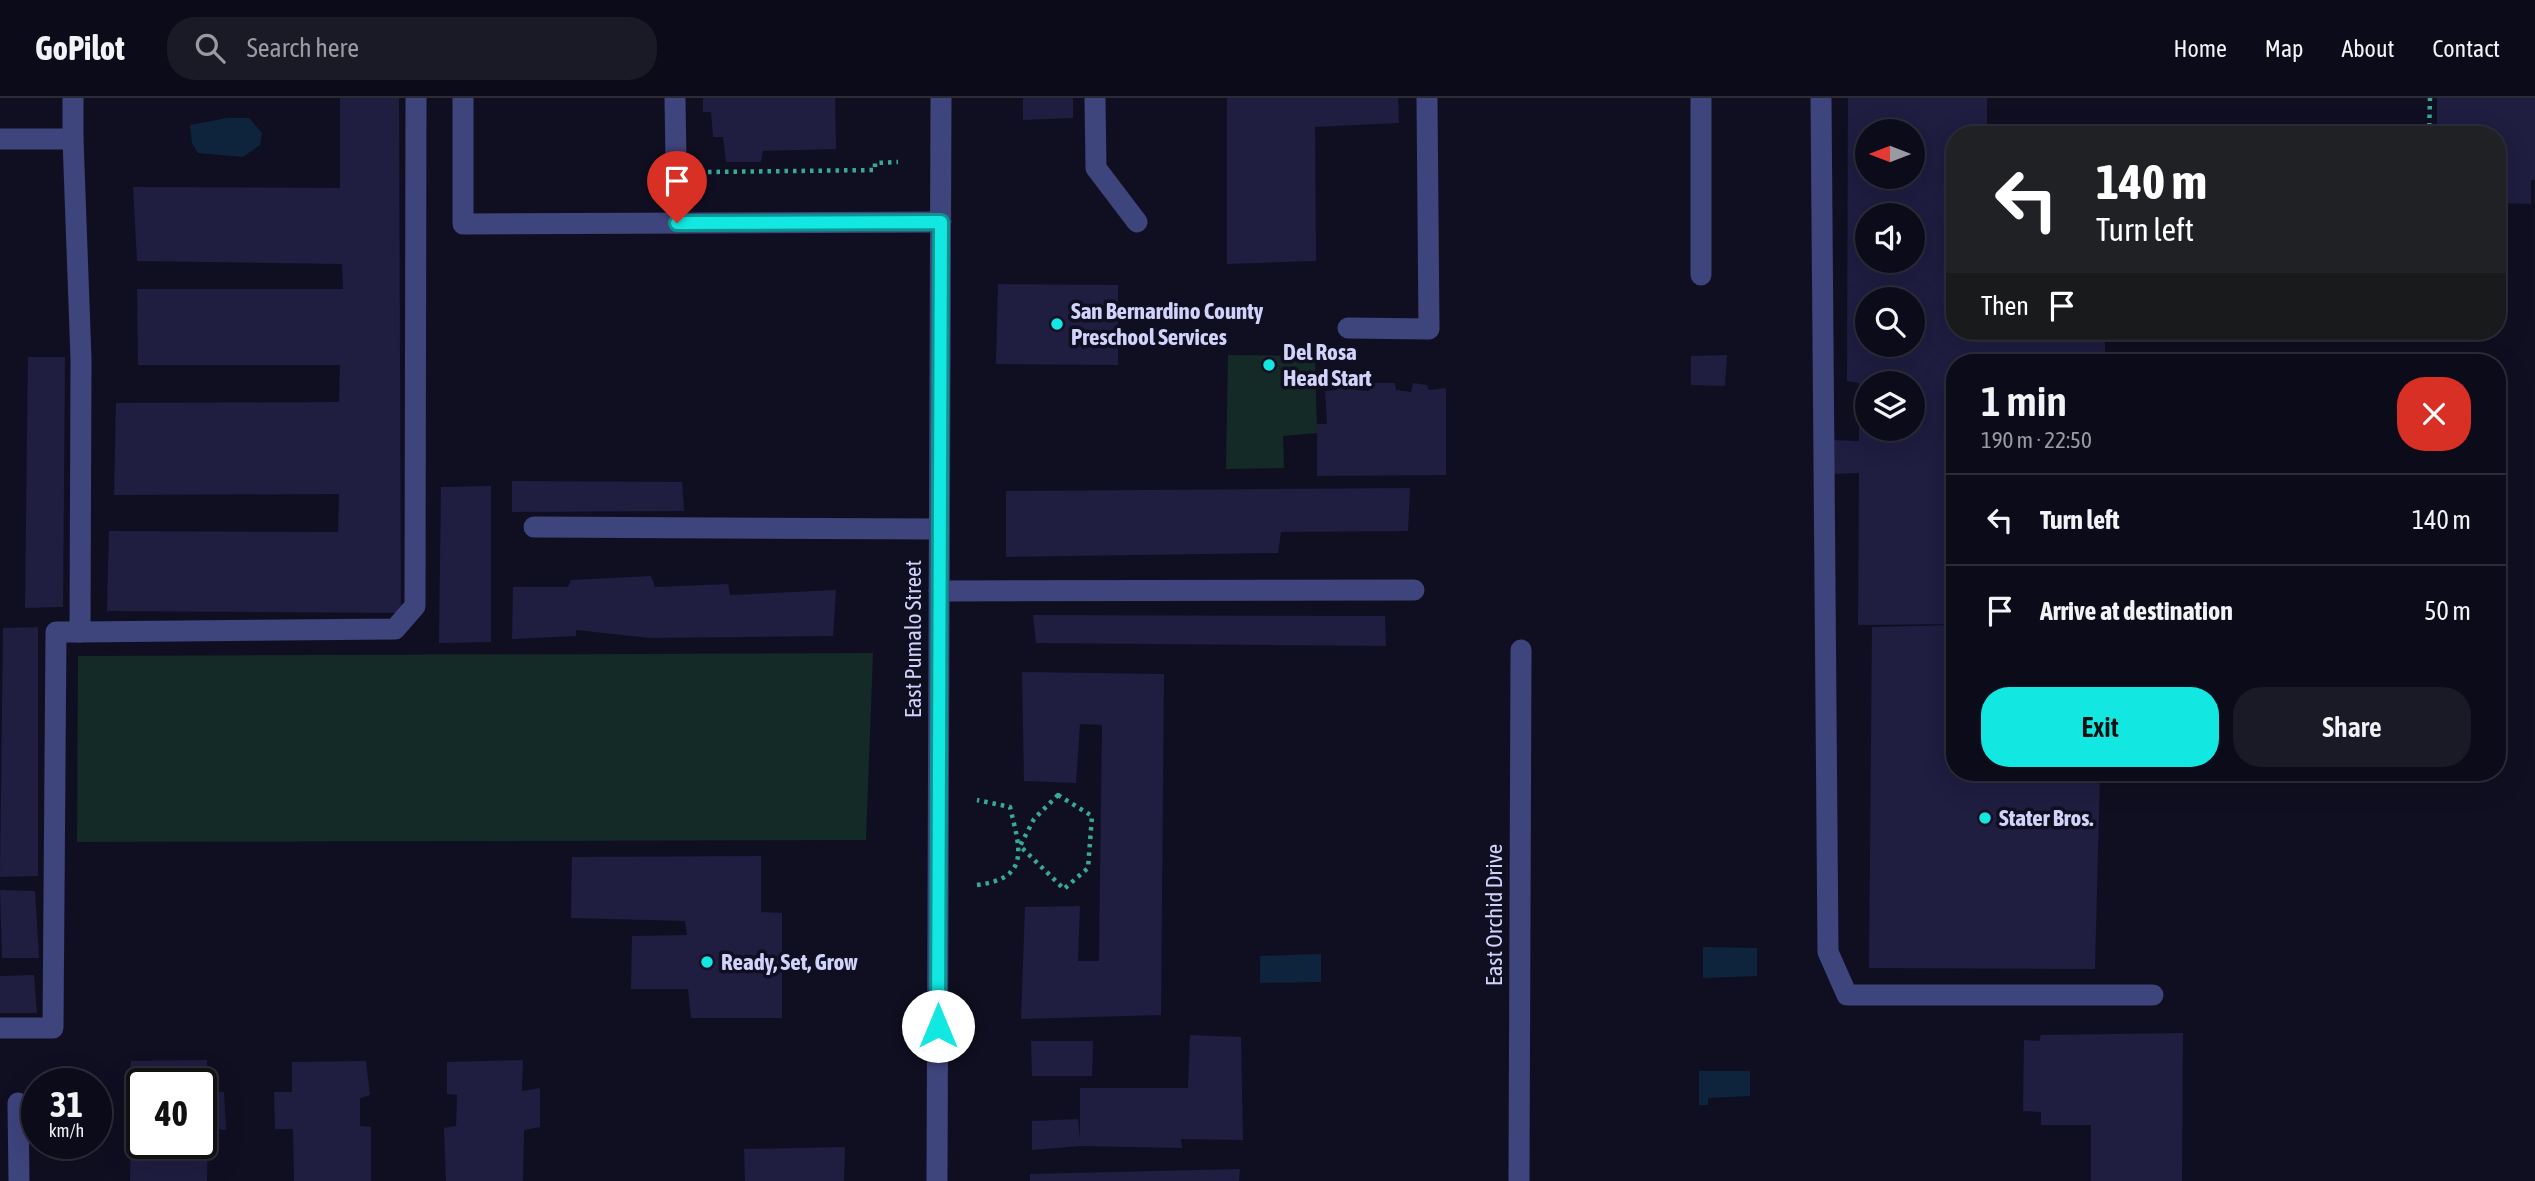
<!DOCTYPE html>
<meta charset="utf-8">
<style>
body{margin:0;font-family:"Asap Condensed",sans-serif;background:#1a1926;color:#f1f3f6;height:100vh;display:flex;flex-direction:column;font-size:26px;white-space:nowrap}
*{box-sizing:border-box;margin:0}
p{font-size:23px;color:#9a9ba2}
.icon{flex:none;width:38px;height:38px;fill:none;stroke:currentColor;stroke-width:2;stroke-linecap:round;stroke-linejoin:round}
.map{position:relative;flex:1;overflow:hidden}
.drawer{position:absolute;left:1946px;top:256px;width:560px;height:427px;display:flex;flex-direction:column;background:#0c0b19;border-radius:28px;box-shadow:0 7px 28px #0002,0 0 0 2px #2c2b38}
.drawer>*{flex:none}
.top-card{position:absolute;left:1946px;top:28px;width:560px;height:214px;border-radius:28px;box-shadow:0 7px 28px #0002,0 0 0 2px #2c2b38;background:#202124;color:#fff;overflow:hidden}
.needle{width:46px;rotate:270deg}
.buttons{position:absolute;left:1855px;top:21px;display:grid;gap:14px}
.buttons a{display:grid;place-items:center;width:70px;height:70px;border-radius:50%;background:#0c0b19;box-shadow:0 7px 28px #0002,0 0 0 2px #2c2b38;font-size:35px}
.speed{position:absolute;left:21px;top:970px;display:flex;gap:14px;font-size:35px;font-weight:700;text-align:center}
.speed>*{display:grid;place-content:center;width:91px;height:91px;border-radius:50%;background:#0c0b19;box-shadow:0 7px 28px #0002,0 0 0 2px #2c2b38;line-height:1}
.speed small{font-size:18px;font-weight:400}
.speed .limit{border:4px solid #111;border-radius:10px;background:#fff;color:#111}
.pin{position:absolute;display:grid;place-items:center;width:60px;height:60px;color:#fff;margin:-72px -30px;border-radius:50% 50% 50% 0;rotate:-45deg;box-shadow:0 0 7px #0007}
.pin .icon{rotate:45deg}
.me{position:absolute;width:77px;margin:-38px;rotate:0deg;stroke-linejoin:round;filter:drop-shadow(0 0 5px #0008)}
.turn{display:flex;align-items:center;gap:24px;height:147px;padding:0 35px;font-size:32px}
.turn .icon{width:91px;height:91px;stroke-width:2.5}
.turn b{display:block;font-size:49px;line-height:60px}
.then{display:flex;align-items:center;height:66px;padding:0 35px;background:#0003;gap:14px;font-size:26px}
.round{display:grid;place-items:center;flex:none;width:74px;height:74px;border-radius:28px;background:#1a1926}
.summary{display:flex;align-items:center;justify-content:space-between;height:119px;padding:0 35px}
h1{font-size:42px;font-weight:600;line-height:52px}
.action{display:flex;gap:14px;margin-top:auto;padding:14px 35px}
.action a{flex:1;height:80px;border-radius:28px;background:#12e7e1;color:#111;font-size:28px;font-weight:600;line-height:80px;text-align:center}
.action a+a{background:#1a1926;color:#f1f3f6}
ul{padding:0;list-style:none}
li{display:flex;align-items:center;gap:21px;height:91px;padding:0 35px;border-top:2px solid #2c2b38}
li div{flex:1}
li b{display:block;font-size:26px}
li em{font-style:normal}
header{display:flex;align-items:center;gap:42px;box-sizing:border-box;height:98px;padding:0 35px;background:#0c0b19;border-bottom:2px solid #2c2b38}
header strong{font-size:33px}
nav{display:flex;gap:38px;margin-inline-start:auto;font-size:24px}
.search{width:490px;height:63px;background:#1a1926;display:flex;align-items:center;gap:18px;box-sizing:border-box;padding:0 24px;border-radius:28px;color:#9a9ba2;font-size:26px}
.map>svg:first-child{display:block}
.green{fill:#132a26}
.water{fill:#0d243c}
.building{fill:#1f1d40;fill-rule:evenodd}
.lines{fill:none;stroke-linecap:round;stroke-linejoin:round}
.path{stroke:#38aa94;stroke-width:4.5;stroke-dasharray:3.5 5;stroke-linecap:butt}
.minor{stroke:#3e447c;stroke-width:21}
.route-casing{stroke:#0c9692;stroke-width:18}
.route{stroke:#12e7e1;stroke-width:12}
.poi-dot{fill:#12e7e1;stroke:#100f21;stroke-width:2.5}
.labels{text-anchor:middle;stroke-width:7;stroke-linejoin:round;paint-order:stroke}
.poi-label{font-size:23px;font-weight:bold;fill:#d2d3fb;stroke:#100f21;text-anchor:start}
.street-label{font-size:23px;fill:#d2d3fb;stroke:#100f21}
</style>
<header>
<strong>GoPilot</strong>
<div class="search"><svg class="icon" aria-label="search" viewBox="0 0 24 24"><circle cx="10" cy="10" r="6"/><path d="M15 15l6 6"/></svg>Search here</div>
<nav><a>Home</a><a>Map</a><a>About</a><a>Contact</a></nav>
</header>
<div class="map">
<svg width="2535" height="1083" viewBox="0 0 2535 1083">
<rect width="100%" height="100%" fill="#100f21"/>
<g class="green">
<polygon points="1228,257 1315,258 1317,335 1283,338 1284,370 1226,371"/>
<polygon points="873,555 866,742 77,744 78,558"/>
</g>
<g class="water">
<polygon points="227,20 249,20 262,35 260,47 243,59 198,55 192,45 190,27"/>
<polygon points="1703,849 1757,850 1757,878 1703,880"/>
<polygon points="1321,856 1321,884 1260,885 1260,858"/>
<polygon points="1699,973 1750,973 1750,998 1708,1000 1708,1007 1699,1007"/>
</g>
<g class="building">
<polygon points="340,0 399,0 401,515 107,513 109,433 338,434 339,396 114,397 116,305 339,304 340,267 138,267 137,191 343,191 342,166 137,163 133,89 340,90"/>
<polygon points="703,0 835,0 836,51 763,53 761,64 726,64 723,39 713,39 711,14 703,14"/>
<polygon points="1023,0 1073,0 1073,20 1023,22"/>
<polygon points="1227,0 1398,0 1399,25 1315,29 1316,163 1227,166"/>
<path d="M1848,0H1987V37H1955V233H2105V264H1955V526L1858,527L1859,375L1832,376L1833,342L1859,343V285L1847,283ZM1867,33H1913V79H1867ZM1867,117H1913V163H1867ZM1867,201H1913V247H1867ZM1867,285H1913V331H1867Z"/>
<polygon points="2437,0 2535,0 2535,82 2531,82 2531,106 2497,105 2497,37 2437,37"/>
<polygon points="998,186 1118,187 1118,267 996,266"/>
<polygon points="1727,257 1725,288 1691,287 1691,258"/>
<polygon points="28,259 65,259 63,509 25,510"/>
<polygon points="1337,284 1356,285 1356,292 1369,293 1369,285 1395,285 1396,292 1411,294 1413,285 1427,287 1429,292 1446,290 1446,377 1317,378 1317,326 1327,326 1325,293 1337,292"/>
<polygon points="512,383 682,384 684,413 512,414"/>
<polygon points="491,388 491,544 439,545 441,389"/>
<polygon points="1410,390 1408,433 1281,434 1278,455 1006,459 1006,393"/>
<polygon points="651,478 655,489 728,486 730,497 836,492 833,538 650,540 576,532 576,538 512,541 513,489 568,489 571,482"/>
<polygon points="1033,517 1385,518 1386,548 1036,545"/>
<polygon points="1955,527 1955,674 2100,674 2095,871 1869,870 1872,529"/>
<polygon points="38,529 38,778 0,779 3,530"/>
<polygon points="1022,574 1164,576 1161,917 1021,921 1025,809 1080,808 1078,863 1099,863 1102,627 1080,626 1076,685 1024,683"/>
<polygon points="761,758 761,814 782,815 782,920 691,920 688,891 631,891 632,838 687,837 685,823 571,820 572,759"/>
<polygon points="0,792 35,793 39,860 2,860"/>
<polygon points="34,877 37,915 0,915 0,878"/>
<polygon points="2183,935 2182,1083 2091,1083 2091,1027 2041,1027 2041,1014 2023,1013 2024,942 2039,943 2041,937"/>
<polygon points="1190,937 1241,939 1243,1042 1181,1041 1182,1050 1080,1048 1032,1052 1032,1023 1078,1021 1080,1041 1080,990 1188,990"/>
<polygon points="1031,943 1093,943 1092,978 1032,978"/>
<path d="M207,962V993L224,994L226,1032L208,1030L207,1083H130L131,1030H138L139,999L128,998L131,963ZM142,985H201V1045H142Z"/>
<polygon points="523,962 522,993 540,990 540,1029 524,1032 523,1083 446,1083 444,1030 456,1028 457,997 447,996 447,964"/>
<polygon points="366,963 370,997 360,1000 360,1028 371,1029 371,1083 294,1083 293,1031 275,1031 274,994 292,994 292,964"/>
<polygon points="845,1049 844,1083 745,1083 744,1051"/>
<polygon points="1240,1071 1239,1083 1030,1083 1030,1076"/>
</g>
<g class="lines">
<g class="path">
<polyline points="2429,37 2430,0"/>
<polyline points="708,74 875,72 875,65 898,64"/>
<polygon points="1058,697 1092,718 1088,770 1064,791 1020,748 1034,721"/>
<path d="M977,787C1031,780 1020,751 1010,709L977,702"/>
</g>
<g class="minor">
<polyline points="463,0 463,126 941,124"/>
<polyline points="675,0 677,125"/>
<polyline points="1095,0 1096,70 1137,124"/>
<polyline points="1701,0 1701,177"/>
<polyline points="1821,0 1828,854 1847,897 2153,897"/>
<polyline points="0,41 73,41 73,0"/>
<polyline points="73,41 81,261 80,534 395,531 415,508 416,0"/>
<polyline points="1348,230 1429,231 1427,0"/>
<polyline points="534,429 939,431"/>
<polyline points="939,493 1414,492"/>
<polyline points="0,930 53,930 56,534 80,534"/>
<polyline points="18,1005 19,1083"/>
<polyline points="937,1083 941,0"/>
<polyline points="1519,1083 1521,552"/>
</g>
</g>
<g class="lines">
<defs>
<polyline id="route" points="677,125 941,124 938,928"/>
</defs>
<use href="#route" class="route-casing"/>
<use href="#route" class="route"/>
</g>
<g class="poi-dot">
<circle cx="1057" cy="226" r="7"/>
<circle cx="1269" cy="267" r="7"/>
<circle cx="1985" cy="720" r="7"/>
<circle cx="707" cy="864" r="7"/>
</g>
<g class="labels">
<g class="poi-label">
<text x="1071" y="221">San Bernardino County<tspan x="1071" dy="26">Preschool Services</tspan></text>
<text x="1283" y="262">Del Rosa<tspan x="1283" dy="26">Head Start</tspan></text>
<text x="1999" y="728">Stater Bros.</text>
<text x="721" y="872">Ready, Set, Grow</text>
</g>
<g class="street-label">
<text transform="translate(913 541) rotate(-90)" y="8">East Pumalo Street</text>
<text transform="translate(1494 817) rotate(-90)" y="8">East Orchid Drive</text>
</g>
</g>
</svg>
<div class="buttons">
<a><svg class="needle" viewBox="-14 -14 28 28"><path d="M0-13l5 13h-10z" fill="#e53935"/><path d="M0 13l5-13h-10z" fill="#9a9ba2"/></svg></a>
<a><svg class="icon" aria-label="sound" viewBox="0 0 24 24"><path d="M4 9h4l5-4v14l-5-4H4zM17 9q2 3 0 6"/></svg></a>
<a><svg class="icon" aria-label="search" viewBox="0 0 24 24"><circle cx="10" cy="10" r="6"/><path d="M15 15l6 6"/></svg></a>
<a><svg class="icon" aria-label="layers" viewBox="0 0 24 24"><path d="M12 4l9 5-9 5-9-5zM3 14l9 5 9-5"/></svg></a>
</div>
<div class="speed"><div>31<small>km/h</small></div><div class="limit">40</div></div>
<div class="pin" style="left:677px;top:125px;background:#d93025"><svg class="icon" aria-label="arrive" viewBox="0 0 24 24"><path d="M6 21V4h12l-3 4 3 4H6"/></svg></div>
<svg class="me" style="left:938px;top:928px" viewBox="-20 -20 40 40"><circle r="19" fill="#fff"/><path d="M0-13L10 11 0 6-10 11z" fill="#12e7e1"/></svg>
<div class="top-card">
<div class="turn"><svg class="icon" aria-label="left" viewBox="0 0 24 24"><path d="M17 20v-9H6M10 6l-5 5 5 5"/></svg><div><b>140 m</b>Turn left</div></div>
<div class="then">Then<svg class="icon" aria-label="arrive" viewBox="0 0 24 24"><path d="M6 21V4h12l-3 4 3 4H6"/></svg></div>
</div>
<section class="drawer">
<div class="summary"><div><h1>1 min</h1><p>190 m · 22:50</p></div><a class="round" style="background:#d93025;color:#fff"><svg class="icon" aria-label="close" viewBox="0 0 24 24"><path d="M6 6l12 12M18 6L6 18"/></svg></a></div>
<ul>
<li><svg class="icon" aria-label="left" viewBox="0 0 24 24"><path d="M17 20v-9H6M10 6l-5 5 5 5"/></svg><div><b>Turn left</b></div><em>140 m</em></li>
<li><svg class="icon" aria-label="arrive" viewBox="0 0 24 24"><path d="M6 21V4h12l-3 4 3 4H6"/></svg><div><b>Arrive at destination</b></div><em>50 m</em></li>
</ul>
<div class="action"><a>Exit</a><a>Share</a></div>
</section>
</div>
